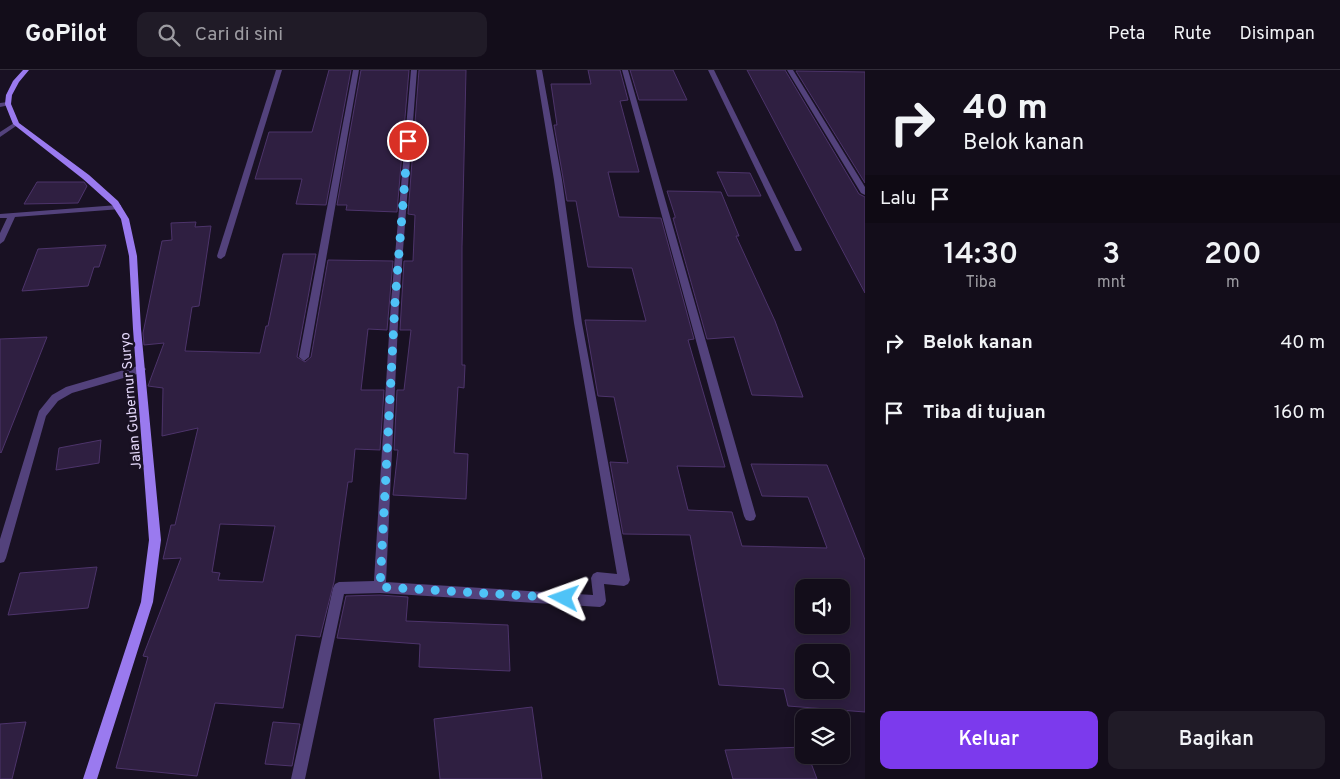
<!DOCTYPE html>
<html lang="id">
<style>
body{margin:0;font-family:Overpass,sans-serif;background:#201b27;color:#f1f3f6;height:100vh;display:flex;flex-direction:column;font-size:19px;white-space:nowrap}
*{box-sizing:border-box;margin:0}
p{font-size:16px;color:#9d9ca2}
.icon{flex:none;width:28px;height:28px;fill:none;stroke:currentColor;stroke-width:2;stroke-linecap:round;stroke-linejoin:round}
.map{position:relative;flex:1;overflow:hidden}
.panel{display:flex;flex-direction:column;background:#130d1a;width:475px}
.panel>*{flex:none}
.guide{background:#130d1a;color:#f1f3f6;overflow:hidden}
.buttons{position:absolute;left:795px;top:509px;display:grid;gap:10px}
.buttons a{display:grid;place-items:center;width:55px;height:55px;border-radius:10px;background:#130d1a;box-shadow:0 2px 12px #0003,0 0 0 1px #322d39;font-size:25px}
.pin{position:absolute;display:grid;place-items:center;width:42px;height:42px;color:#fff;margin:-21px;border:2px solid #fff;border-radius:50%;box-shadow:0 1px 5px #0007}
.me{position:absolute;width:55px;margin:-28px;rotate:274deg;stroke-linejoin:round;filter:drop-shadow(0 0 4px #0008)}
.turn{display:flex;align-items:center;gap:18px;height:105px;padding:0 15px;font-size:22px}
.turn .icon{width:65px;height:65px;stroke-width:2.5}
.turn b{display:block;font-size:35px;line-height:42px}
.then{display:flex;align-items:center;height:48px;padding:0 15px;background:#0003;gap:10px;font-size:19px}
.eta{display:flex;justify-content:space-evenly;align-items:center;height:85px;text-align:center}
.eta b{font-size:30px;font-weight:600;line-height:35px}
.primary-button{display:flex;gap:10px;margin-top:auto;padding:10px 15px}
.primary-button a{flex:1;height:58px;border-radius:10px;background:#7c3aed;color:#fff;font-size:20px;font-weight:600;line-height:58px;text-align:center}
.primary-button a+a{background:#201b27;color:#f1f3f6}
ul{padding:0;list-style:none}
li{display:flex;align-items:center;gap:15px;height:70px;padding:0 15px}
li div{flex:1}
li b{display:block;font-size:19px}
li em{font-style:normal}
header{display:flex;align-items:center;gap:30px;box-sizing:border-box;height:70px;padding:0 25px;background:#130d1a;border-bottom:1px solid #322d39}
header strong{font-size:24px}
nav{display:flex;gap:28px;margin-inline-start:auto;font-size:18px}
.search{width:350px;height:45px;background:#201b27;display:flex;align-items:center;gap:12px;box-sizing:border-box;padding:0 18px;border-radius:10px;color:#9d9ca2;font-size:19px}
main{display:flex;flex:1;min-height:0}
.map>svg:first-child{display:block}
.building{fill:#2f1f41;stroke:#4d346b;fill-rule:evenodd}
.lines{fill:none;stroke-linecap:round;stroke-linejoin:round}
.service{fill:#53427c;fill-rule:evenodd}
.minor{fill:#53427c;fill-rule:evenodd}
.secondary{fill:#9a7aef;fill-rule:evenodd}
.route{stroke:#4fc3f7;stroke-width:9;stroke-dasharray:0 16.2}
.labels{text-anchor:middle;stroke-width:5;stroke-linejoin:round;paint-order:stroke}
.street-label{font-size:14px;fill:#e4d8fa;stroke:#191123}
</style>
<header>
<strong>GoPilot</strong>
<div class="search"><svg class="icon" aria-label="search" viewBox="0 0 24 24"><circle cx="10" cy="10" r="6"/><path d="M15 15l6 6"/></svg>Cari di sini</div>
<nav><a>Peta</a><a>Rute</a><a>Disimpan</a></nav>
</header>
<main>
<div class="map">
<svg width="865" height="709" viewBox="0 0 865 709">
<rect width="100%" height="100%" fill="#191123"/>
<g class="building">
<polygon points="329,0 351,0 326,135 296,134 302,109 255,109 269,62 312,62"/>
<polygon points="361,0 409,0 397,142 346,140 347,135 337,135"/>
<polygon points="419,0 466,0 462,177 462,295 465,295 464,318 458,317 454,383 468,384 466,429 393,425 398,380 394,380 397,320 404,320 411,260 400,260 404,191 413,191 415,145 408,144"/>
<path d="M588,0H620L628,30L620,31L639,102H608L619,147L661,148L694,269L688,270L725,397L677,396L688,440L732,442L742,476L827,478L808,427L762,426L751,394L827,395L865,490V642L788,636L784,619L719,615L690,465L623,464L610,392L628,393L614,327L598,326L585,250L646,251L632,198L588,197L576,131H567L554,55H557L551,14H591ZM804,518H841V555H804ZM804,582H841V620H804Z"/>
<polygon points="630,0 673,0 687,30 639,30"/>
<polygon points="747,0 785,0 859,124 865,127 865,223"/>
<polygon points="796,1 865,2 865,113"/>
<polygon points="717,102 750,103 761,126 728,126"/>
<polygon points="37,112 84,112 87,116 78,133 24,134"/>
<polygon points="667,121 721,122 739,166 736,166 775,251 803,327 752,325 734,267 707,269 673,148 675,148 675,146"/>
<path d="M196,152L195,157L211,156L199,236L192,237L185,281L260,283L266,256H268L283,184H316L297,287L305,292L311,287L328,190L393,191L387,260L368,259L361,320H384L380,380L355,379L352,412H348L334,512L320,567L296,565L283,638L215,633L197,706L116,698L148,587L143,586L181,488L163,489L171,455H175L198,358L162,366L163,318L148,316L164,273L144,275L143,263L162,171L172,170L171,153ZM220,454L275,456L263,512L218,510L220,503L212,502Z"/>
<polygon points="106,175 99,197 94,197 88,216 22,221 38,179"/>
<polygon points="47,267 1,383 0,382 0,269"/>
<polygon points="101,370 99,393 56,400 59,378"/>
<polygon points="97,497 88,538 8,545 20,503"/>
<polygon points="380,525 408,527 406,551 508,555 510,601 419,597 420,574 337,568 346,526"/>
<polygon points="532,637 542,709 440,709 434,649"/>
<polygon points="26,652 12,709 0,709 0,654"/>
<polygon points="273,652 300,654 292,696 265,694"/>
<polygon points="804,677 804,685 808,685 817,709 733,709 725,680"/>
</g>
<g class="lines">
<polygon class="service" points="118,135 121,135 121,139 15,147 4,171 0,174 0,163 7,148 0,148 0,144"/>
<g class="minor">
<polygon points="276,0 282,0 225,186 221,189 218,188 217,186"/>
<polygon points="353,0 359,0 309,287 304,291 299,287"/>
<polygon points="411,0 417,0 399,232 386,512 593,525 591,508 593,504 597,502 617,504 574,253 554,110 536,0 542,0 562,110 582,253 630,510 628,514 624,516 604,514 606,531 604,535 600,537 380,523 344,524 305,709 291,709 333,518 335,514 339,512 374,511 391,232"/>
<polygon points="622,0 628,0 756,446 754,450 750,451 746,450 744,446"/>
<polygon points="708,0 714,0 802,179 801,181 795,181 794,179"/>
<polygon points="787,0 793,0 865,117 865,125 861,123"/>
<polygon points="8,32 10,33 10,35 0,37 0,33"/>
<polygon points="14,53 19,54 0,67 0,62"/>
<polygon points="141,295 146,299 144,302 72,323 58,331 46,346 6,488 4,492 0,493 0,469 39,341 52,325 66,317"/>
</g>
<polygon class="secondary" points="23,0 29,0 19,12 12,25 11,34 19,53 89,105 118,131 129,149 137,186 141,259 161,470 153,532 97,709 83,709 141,532 149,470 133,259 129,186 121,149 112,135 83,109 13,54 5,34 6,25 13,11"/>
</g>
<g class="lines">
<polyline class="route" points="408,71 395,232 380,517 564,528"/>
</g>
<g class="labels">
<g class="street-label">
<text transform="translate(130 331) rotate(-95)" y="5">Jalan Gubernur Suryo</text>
</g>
</g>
</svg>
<div class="buttons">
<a><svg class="icon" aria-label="sound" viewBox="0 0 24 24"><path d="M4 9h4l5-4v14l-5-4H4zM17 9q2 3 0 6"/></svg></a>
<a><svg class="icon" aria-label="search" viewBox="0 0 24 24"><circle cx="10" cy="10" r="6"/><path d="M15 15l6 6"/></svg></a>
<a><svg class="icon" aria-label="layers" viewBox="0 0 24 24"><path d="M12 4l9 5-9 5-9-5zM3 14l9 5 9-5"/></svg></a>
</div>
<div class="pin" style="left:408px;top:71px;background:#d93025"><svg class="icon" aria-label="arrive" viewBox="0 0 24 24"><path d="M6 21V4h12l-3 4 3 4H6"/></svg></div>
<svg class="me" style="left:564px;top:528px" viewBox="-20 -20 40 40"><path d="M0-17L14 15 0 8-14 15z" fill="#4fc3f7" stroke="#fff" stroke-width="4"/></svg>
</div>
<section class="panel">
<div class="guide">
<div class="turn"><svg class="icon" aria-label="right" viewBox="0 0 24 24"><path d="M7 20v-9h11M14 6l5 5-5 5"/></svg><div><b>40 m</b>Belok kanan</div></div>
<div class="then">Lalu<svg class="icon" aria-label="arrive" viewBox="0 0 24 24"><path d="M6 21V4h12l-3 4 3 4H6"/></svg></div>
</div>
<div class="eta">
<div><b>14:30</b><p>Tiba</p></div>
<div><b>3</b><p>mnt</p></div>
<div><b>200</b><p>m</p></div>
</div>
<ul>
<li><svg class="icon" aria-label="right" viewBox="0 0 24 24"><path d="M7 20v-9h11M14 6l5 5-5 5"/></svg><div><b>Belok kanan</b></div><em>40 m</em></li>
<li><svg class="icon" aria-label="arrive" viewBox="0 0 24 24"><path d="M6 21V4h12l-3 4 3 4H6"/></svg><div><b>Tiba di tujuan</b></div><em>160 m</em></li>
</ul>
<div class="primary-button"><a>Keluar</a><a>Bagikan</a></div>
</section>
</main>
